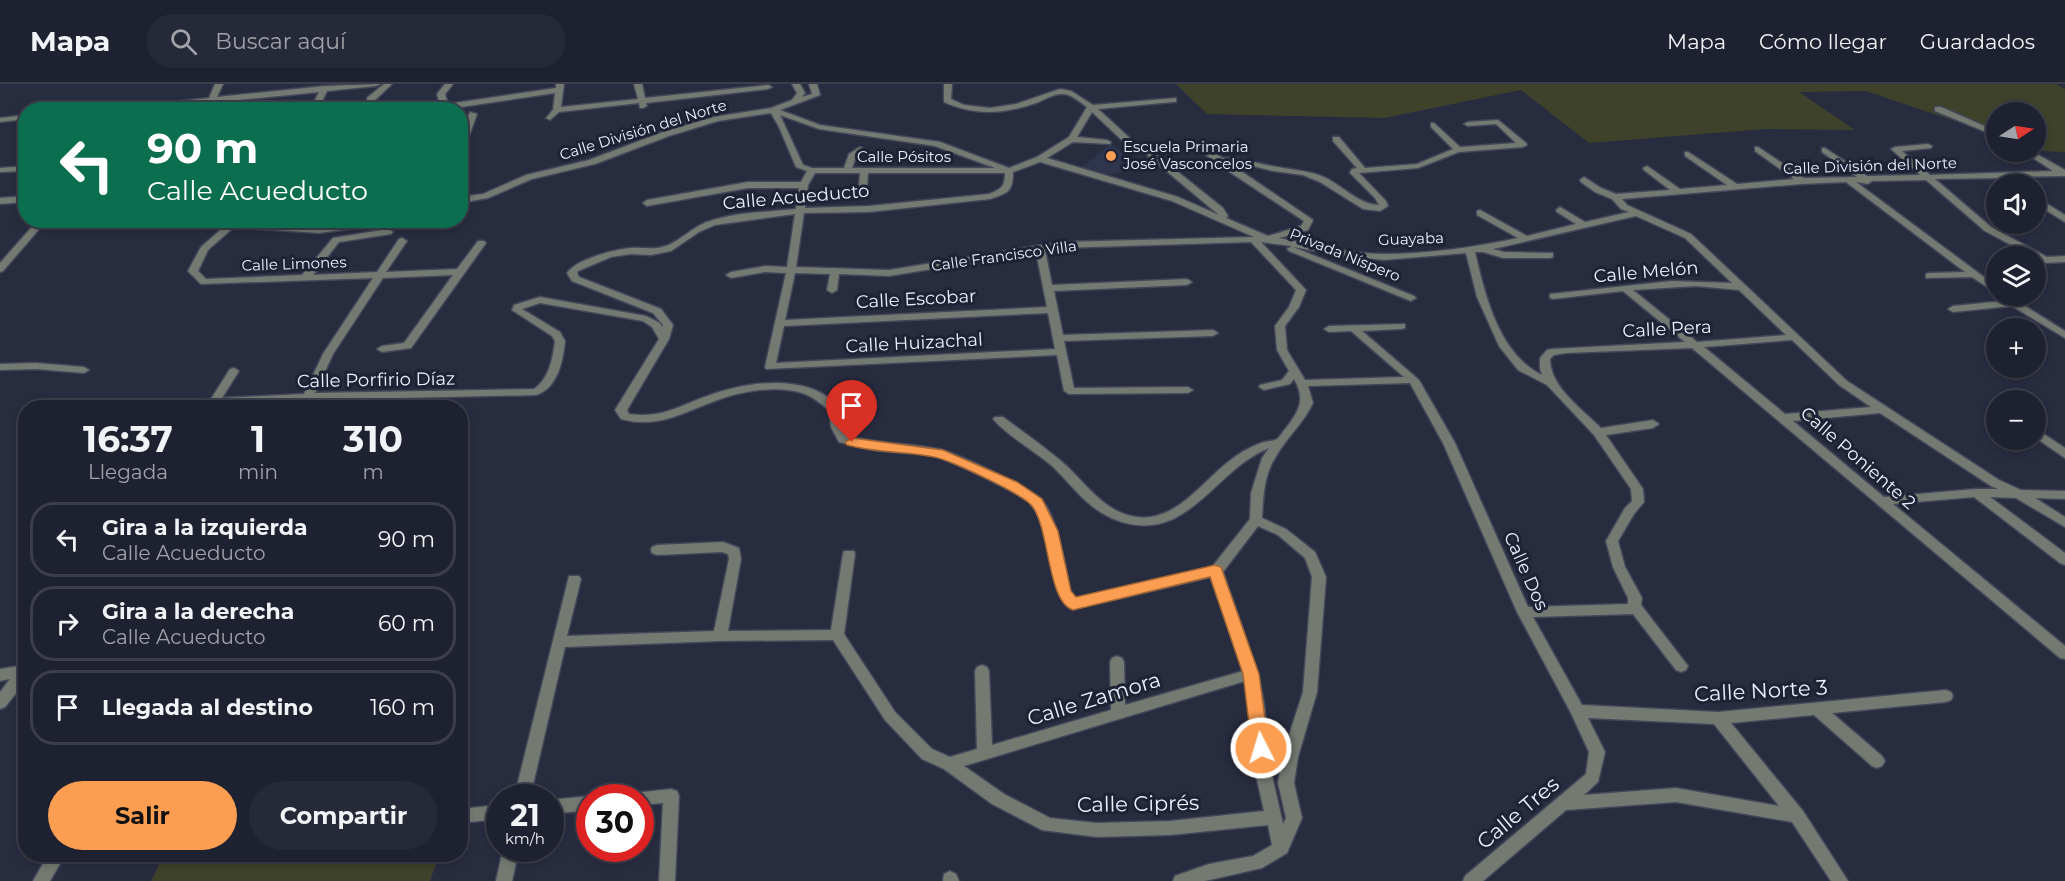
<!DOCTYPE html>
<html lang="es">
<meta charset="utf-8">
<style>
body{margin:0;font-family:Montserrat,sans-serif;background:#262937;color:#f1f3f6;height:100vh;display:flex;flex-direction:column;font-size:22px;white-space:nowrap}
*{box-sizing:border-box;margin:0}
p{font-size:20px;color:#a1a3aa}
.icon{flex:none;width:33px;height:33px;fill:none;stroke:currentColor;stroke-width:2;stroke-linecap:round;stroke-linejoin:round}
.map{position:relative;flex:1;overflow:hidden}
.details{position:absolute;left:18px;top:316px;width:450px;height:462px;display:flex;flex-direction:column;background:#1e212f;border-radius:24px;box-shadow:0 3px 9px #0003,0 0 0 2px #3c3e4b}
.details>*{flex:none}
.guide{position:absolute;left:18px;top:18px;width:450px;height:126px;border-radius:24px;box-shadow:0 3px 9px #0003,0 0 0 2px #3c3e4b;background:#0b6e4f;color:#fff;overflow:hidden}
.needle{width:39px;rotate:78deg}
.controls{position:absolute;left:1986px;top:18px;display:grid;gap:12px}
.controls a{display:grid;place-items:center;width:60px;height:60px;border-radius:50%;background:#1e212f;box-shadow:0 3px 9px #0003,0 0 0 2px #3c3e4b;font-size:30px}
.speed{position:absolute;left:486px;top:700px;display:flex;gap:12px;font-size:30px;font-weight:700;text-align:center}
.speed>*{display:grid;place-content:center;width:78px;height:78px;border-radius:50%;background:#1e212f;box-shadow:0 3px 9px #0003,0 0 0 2px #3c3e4b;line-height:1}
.speed small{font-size:15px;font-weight:400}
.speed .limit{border:9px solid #d22;background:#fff;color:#111}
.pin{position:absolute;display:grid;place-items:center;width:51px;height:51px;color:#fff;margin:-62px -26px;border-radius:50% 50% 50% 0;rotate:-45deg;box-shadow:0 0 6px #0007}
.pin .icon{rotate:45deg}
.me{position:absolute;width:66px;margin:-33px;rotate:355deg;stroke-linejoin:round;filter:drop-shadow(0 0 4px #0008)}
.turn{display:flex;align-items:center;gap:21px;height:126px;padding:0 30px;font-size:27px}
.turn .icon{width:78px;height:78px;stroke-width:2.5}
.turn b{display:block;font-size:42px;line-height:51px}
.eta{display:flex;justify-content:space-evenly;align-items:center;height:102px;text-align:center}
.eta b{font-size:36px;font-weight:700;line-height:42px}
.action{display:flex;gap:12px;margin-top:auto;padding:12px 30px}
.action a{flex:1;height:69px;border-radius:36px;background:#fb9e52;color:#111;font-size:24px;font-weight:700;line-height:69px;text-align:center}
.action a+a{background:#262937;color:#f1f3f6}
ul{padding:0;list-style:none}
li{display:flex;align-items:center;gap:18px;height:75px;margin:0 12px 9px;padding:0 18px;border:3px solid #3c3e4b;border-radius:24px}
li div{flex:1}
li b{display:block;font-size:22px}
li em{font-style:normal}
header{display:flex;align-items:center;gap:36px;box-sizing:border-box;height:84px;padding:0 30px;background:#1e212f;border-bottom:2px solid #3c3e4b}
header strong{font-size:28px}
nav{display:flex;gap:33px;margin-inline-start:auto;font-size:21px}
.search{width:420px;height:54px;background:#262937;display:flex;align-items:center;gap:15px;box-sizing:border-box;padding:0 21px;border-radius:33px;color:#a1a3aa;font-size:22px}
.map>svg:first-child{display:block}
.built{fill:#30354e}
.green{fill:#3e422a}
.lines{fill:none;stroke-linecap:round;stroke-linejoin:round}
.street-casing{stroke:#434759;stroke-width:3}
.street{fill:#747a71;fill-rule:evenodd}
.route{fill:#fb9e52;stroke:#a36735;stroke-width:1.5}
.poi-dot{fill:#fb9e52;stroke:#1e2235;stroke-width:2}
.labels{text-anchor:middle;stroke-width:6;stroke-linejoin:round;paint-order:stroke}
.far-street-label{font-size:15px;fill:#eceffc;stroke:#1e2235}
.far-poi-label{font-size:15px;fill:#eceffc;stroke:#1e2235;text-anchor:start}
.street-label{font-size:18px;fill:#eceffc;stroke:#1e2235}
.near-street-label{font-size:21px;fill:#eceffc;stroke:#1e2235}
</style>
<header>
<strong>Mapa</strong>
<div class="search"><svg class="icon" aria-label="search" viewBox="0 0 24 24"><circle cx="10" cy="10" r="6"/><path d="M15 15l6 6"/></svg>Buscar aquí</div>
<nav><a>Mapa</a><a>Cómo llegar</a><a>Guardados</a></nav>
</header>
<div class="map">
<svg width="2065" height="797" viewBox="0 0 2065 797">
<rect width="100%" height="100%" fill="#282c3f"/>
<polygon class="built" points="1111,60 1141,84 1101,92 1079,85"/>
<g class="green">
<polygon points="1176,0 2056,0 2065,5 2065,68 2045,67 2036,64 2036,28 1996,28 1996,51 1866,7 1799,8 1855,46 1766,45 1589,59 1521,6 1384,34 1207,30"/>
<polygon points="164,771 439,771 430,797 151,797"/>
</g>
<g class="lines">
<defs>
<g id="street">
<polygon points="215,0 223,0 217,13 325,2 380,0 376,2 327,7 318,26 310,26 319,8 136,26 104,26 209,14"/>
<polygon points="384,0 392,0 373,18 367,18 367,14"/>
<polygon points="445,0 453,0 445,10 448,20 556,4 556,0 564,0 561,23 638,15 634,0 642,0 645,14 768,1 772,3 768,5 646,19 647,22 643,24 640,24 639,19 559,28 550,36 546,34 553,26 555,9 441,26 419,26 440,21 437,10"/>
<path d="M792,0H800L805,9L802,13L812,10L809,0H817L820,11L780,26L820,41L940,58L1009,84L1037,73L1069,53L1087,23C1080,18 1071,10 1063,10C1054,9 1044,16 1036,19C1004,30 975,32 944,18V0H952L951,15L964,21L990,24L1016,20L1060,5L1071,7L1093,21L1176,14V18H1173L1098,25L1133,57V61H1127L1092,28L1077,53L1107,56L1111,58L1110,60L1073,58L1047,74L1178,113L1219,131L1146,70L1153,68L1223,124L1228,132L1226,134L1268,152L1301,142L1304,137L1216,79L1199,65V61H1205L1222,74C1240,73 1255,79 1272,82C1291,86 1309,86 1326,94C1344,103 1358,120 1379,121L1375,114L1350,89L1352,85L1357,84L1333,57V53H1339L1365,84L1417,80L1453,65L1431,43V39H1434L1460,63L1516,59L1496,40L1468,42L1464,40L1468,38L1498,36L1526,59L1527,61L1523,63L1459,68L1418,84L1359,89L1386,117L1388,122L1380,127L1363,125L1320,98L1303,91L1273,87L1237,78L1229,79L1313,136L1308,146L1279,154C1314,161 1349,170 1384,170C1426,170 1477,163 1518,154L1477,131V127L1480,126L1527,152L1576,140L1557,128L1556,126L1560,123L1585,138L1629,128L1621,125L1612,115L1595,108L1581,98L1580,96L1584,93L1601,104L1616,110L1670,106L1644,86L1643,84L1647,82L1680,105L1727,101L1685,72V68H1688L1737,100L1794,95L1755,67V63H1758L1804,94L1857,93L1822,68V64H1825L1867,92L1920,91L1891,65L1895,63L1928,60L1932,62L1931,64L1902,67L1930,91L2053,87L2024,68H2033L2065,86V92L2009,93L2017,100H2008L1998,94L1935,95L1991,143L2047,173L2065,172V178L2045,179L2036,175V172H2032L1985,147L1926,96L1872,97L1868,100L1856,98L1996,202V209L1972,193L1926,194V190L1929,189L1965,188L1846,98L1802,100L1622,115L1627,121L1691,150L1847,297L1999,396L2021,406L2065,407V415L2035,414L2065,433V443L2016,414L1990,413L2065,469V481L2060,479L1974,413L1893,420L2065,562V575L2060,574L1692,264L1566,269L1554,271L1550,275C1550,303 1582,325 1601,344L1653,336L1659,340L1653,344L1606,351L1643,405L1644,418L1634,430L1618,457L1625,483L1642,514L1641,521L1688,582L1686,586L1681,588L1676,586L1633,530L1533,533L1582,621L1718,628L1946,606L1951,608L1953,612L1951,616L1946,618L1832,629L1882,672L1885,677L1882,682L1877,684L1872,682L1814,631L1731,639L1803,727L1848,797H1831L1792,738L1676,718L1566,726L1483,797H1463L1465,792L1586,690L1589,668L1571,629L1517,528L1443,359L1410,299L1308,302L1313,319C1303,340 1286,354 1275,374C1264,391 1263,414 1262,434L1286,445L1315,468L1326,493L1317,608L1298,673L1294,699L1302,734L1287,769L1262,784L1205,797H1173L1175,792L1209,780L1253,772L1272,761L1268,741L1170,751L1097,753L1042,746L992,720L944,685L922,675L885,636L833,556L720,557L565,563L530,714H514L569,492H579L581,495L567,552L714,547L729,475L728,470L722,468L657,471L652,469L651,466L652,463L657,461L723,458L739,464L741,475L728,547L831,546L843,470L844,467H854L855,470L844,550L895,628L932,665L950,673L977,665L975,587L977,583L982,581L987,583L989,587L992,661L1111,626L1110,578L1112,574L1117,572L1122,574L1124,578L1125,621L1243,587L1211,493L1073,525C1049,518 1051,444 1032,421C1024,411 948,375 934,372C915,368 894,369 875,366C863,364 851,361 839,358L831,343L829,326C820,319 812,312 802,309C775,301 740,307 715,317C681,329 659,345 621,335L615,326L659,255L652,243L643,237L540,219L522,225L560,248L565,257C563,277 558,304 536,311L312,316L309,324H297L301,317L166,324H156L152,321L158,318L211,315L230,285L234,284L239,287L222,314L304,310L323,270L373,194L201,200L188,187L201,163L225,142L177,139L173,136H222L319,143L342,141L346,136H355L348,145L319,149L234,143L208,166L198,187L206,195L302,191L333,154L388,145L393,148L391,150L339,158L313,191L377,188L399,155L402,154L407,157L386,188L457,185L478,157H484L486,159L411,264L382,268L377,265L382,262L404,259L453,191L383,194L333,270L315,309L534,305C549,295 553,274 555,257L552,252L512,226L514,221L540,213L646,232L660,239L662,243L663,241L653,229L572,197L567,189C577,175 613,166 630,164C641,163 651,166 662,163C678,160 692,142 710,137C737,128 768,128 796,125L799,104H748L647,122L643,119L647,116L748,98H801L807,87L796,83L779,43L771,29L718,37L669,52L595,80L532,95L488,114L460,119V113L483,110L526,91L589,76L663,48L714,33L771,24L792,16L797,9ZM780,31L819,45L935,62L995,84H852L856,73L864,65L860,63L849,70L844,84H812L803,81ZM1040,78L1172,117L1254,153L1061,158L889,186L796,183L804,129L869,128L990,115C1008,109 1013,108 1013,88ZM815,89H860L859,103L863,106L867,103L868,89H1005C1005,103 1001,105 989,110L869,122L805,124L808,101ZM795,130L787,183L765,182L731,188L726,191L731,194L765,188L786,189L765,283L766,285L1057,271L1064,307L1069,310L1188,309L1193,306L1188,303L1074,304L1064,257L1213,252L1218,249L1213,246L1063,251L1054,207L1187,201L1192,198L1187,195L1052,201L1045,166L1061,164L1251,158L1296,206L1289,223L1275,242L1277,266L1289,287L1282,296L1260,301L1259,303L1264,306L1290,300L1294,295C1306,316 1299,327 1286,344C1283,347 1280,353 1277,355C1274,357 1268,357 1264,358C1252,362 1241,368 1232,375C1203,396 1177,438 1137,433C1103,429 1085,397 1061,377C1042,361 1022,347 1003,333H995L993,335C1008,352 1033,366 1051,381C1063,392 1073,405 1086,417C1112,441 1150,451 1182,430C1213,411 1234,378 1269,364L1262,374L1251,409L1250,435L1212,483L1076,514L1070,507C1065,483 1058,433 1041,415C1031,404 954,368 938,365C908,359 878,360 847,352C843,344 842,328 838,322C809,290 753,297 716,309C683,319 666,335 629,330L627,326L669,255L673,241L661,225L579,193L577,189L578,187L611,173L631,170L651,171L671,167L699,148L715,141ZM1636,132L1685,154L1732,199L1672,197L1550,210V214L1553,215L1623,207L1685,258L1551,265L1547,266L1540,274V284L1542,291C1499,270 1485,212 1475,168H1483L1503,174H1550L1553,173V169L1504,168L1493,165ZM1261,158L1292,162L1287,165L1289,167L1411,217L1416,214L1414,212L1293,163L1344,172L1384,176L1466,169L1477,213L1499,262L1518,286L1547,301L1594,351L1631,405L1632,417L1625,424L1606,457L1613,483L1628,514V520L1528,523L1455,359L1419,296L1362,247L1401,245L1405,244V240L1329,242L1324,245L1329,248L1351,247L1404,293L1305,296L1287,266L1285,242L1299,223L1306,206ZM1036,168L1047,223L785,236L795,189L830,190L827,206L832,209L837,206L839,190L889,192ZM1696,202L1739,206L1786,251L1697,258L1633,206ZM1048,229L1055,265L776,279L784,242ZM1792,256L1839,301L1871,323L1785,330L1704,263ZM1880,329L1991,402L1998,405H1976L1884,413L1793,337ZM1258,442L1278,451L1305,474L1312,493L1303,608L1282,673L1278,699L1286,734L1283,740L1271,687L1264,620L1258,590L1223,488ZM1245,597L1250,620L1255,687L1264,727L1170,737L1097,739L1050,734L1004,710L964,682ZM1588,634L1714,640L1779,722L1676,704L1584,711L1598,698L1605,668Z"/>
<polygon points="1935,23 1941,23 1996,47 1996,52 1935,27"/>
<polygon points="470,28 477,30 464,66 460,68 460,54"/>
<polygon points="26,31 26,35 0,38 0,34"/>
<polygon points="26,82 26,87 0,88 0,84"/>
<polygon points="26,112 26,118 0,120 0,114"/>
<polygon points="2036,113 2065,131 2065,138 2036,120"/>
<polygon points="38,136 47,136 3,187 0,188 0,179"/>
<polygon points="1998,212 2009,212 2065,247 2065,254 2012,222 1953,228 1948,225 1953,222 2004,217"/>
<polygon points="36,279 84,283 89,286 84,289 36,285 0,286 0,280"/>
<polygon points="2036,345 2065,364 2065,374 2036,354"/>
<polygon points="460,368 465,369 467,372 465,375 460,376"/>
<polygon points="26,581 26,597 5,623 0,625 0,608 10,595 0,597 0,585"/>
<polygon points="671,705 677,707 679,712 675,797 659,797 663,719 640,721 640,714 632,714 634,709"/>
<polygon points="590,712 595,714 590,714 590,726 550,730 550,716"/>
<polygon points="500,721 500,735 460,739 460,725"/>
<polygon points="503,765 519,765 512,797 496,797"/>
<polygon points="48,771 65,771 50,797 33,797"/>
<polygon points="950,787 956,790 959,797 943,797 944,790"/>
</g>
</defs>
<use href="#street" class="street-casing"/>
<use href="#street" class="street"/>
</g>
<path class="route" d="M852,354L943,366L1017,398L1042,415L1058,447L1071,507L1076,513L1215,481L1221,483L1259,590L1269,664L1267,670L1261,672L1255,670L1252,664L1243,590L1210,493L1073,526C1047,518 1050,445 1032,422C1023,410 950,376 934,373C906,367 875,369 847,361L845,358Z"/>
<circle class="poi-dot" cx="1111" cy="72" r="6"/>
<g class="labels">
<g class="far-street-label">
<text transform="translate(643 46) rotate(-17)" y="5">Calle División del Norte</text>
<text x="904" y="78">Calle Pósitos</text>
<text transform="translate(1870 82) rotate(-2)" y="5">Calle División del Norte</text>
<text transform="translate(1411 155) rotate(-2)" y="5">Guayaba</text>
<text transform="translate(1345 171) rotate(22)" y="5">Privada Níspero</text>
<text transform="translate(1004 172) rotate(-8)" y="5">Calle Francisco Villa</text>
<text transform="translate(294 180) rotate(-2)" y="5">Calle Limones</text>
</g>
<g class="far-poi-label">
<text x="1123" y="68">Escuela Primaria<tspan x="1123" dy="17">José Vasconcelos</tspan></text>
</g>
<g class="street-label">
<text transform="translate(796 113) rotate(-5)" y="6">Calle Acueducto</text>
<text transform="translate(1646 188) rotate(-5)" y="6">Calle Melón</text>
<text transform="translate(916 215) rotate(-3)" y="6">Calle Escobar</text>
<text transform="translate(1667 245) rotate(-3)" y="6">Calle Pera</text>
<text transform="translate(914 259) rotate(-3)" y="6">Calle Huizachal</text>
<text transform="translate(376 296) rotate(-1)" y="6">Calle Porfirio Díaz</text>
<text transform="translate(1858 374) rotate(41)" y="6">Calle Poniente 2</text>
<text transform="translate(1526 487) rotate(66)" y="6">Calle Dos</text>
</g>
<g class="near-street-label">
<text transform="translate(1761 607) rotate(-3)" y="7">Calle Norte 3</text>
<text transform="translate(1094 615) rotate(-17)" y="7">Calle Zamora</text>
<text transform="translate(1138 720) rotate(-1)" y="7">Calle Ciprés</text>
<text transform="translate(1518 729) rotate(-40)" y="7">Calle Tres</text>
</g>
</g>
</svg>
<div class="controls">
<a><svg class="needle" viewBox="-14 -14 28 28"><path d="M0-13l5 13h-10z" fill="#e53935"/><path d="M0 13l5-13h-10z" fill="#a1a3aa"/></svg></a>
<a><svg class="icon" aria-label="sound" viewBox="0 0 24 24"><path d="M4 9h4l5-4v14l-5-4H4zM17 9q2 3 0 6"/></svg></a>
<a><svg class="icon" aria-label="layers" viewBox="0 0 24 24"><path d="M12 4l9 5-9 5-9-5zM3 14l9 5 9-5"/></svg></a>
<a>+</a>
<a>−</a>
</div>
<div class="speed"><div>21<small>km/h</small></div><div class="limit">30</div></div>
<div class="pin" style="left:852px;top:358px;background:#d93025"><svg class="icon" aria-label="arrive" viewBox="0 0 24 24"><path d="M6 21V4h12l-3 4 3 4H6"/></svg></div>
<svg class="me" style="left:1261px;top:664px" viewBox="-20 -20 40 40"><circle r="17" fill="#fb9e52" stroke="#fff" stroke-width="3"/><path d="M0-11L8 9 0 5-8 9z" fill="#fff"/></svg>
<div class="guide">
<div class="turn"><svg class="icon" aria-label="left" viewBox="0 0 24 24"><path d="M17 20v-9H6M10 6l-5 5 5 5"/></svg><div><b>90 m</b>Calle Acueducto</div></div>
</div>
<section class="details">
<div class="eta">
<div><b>16:37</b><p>Llegada</p></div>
<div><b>1</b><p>min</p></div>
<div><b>310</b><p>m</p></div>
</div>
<ul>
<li><svg class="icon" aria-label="left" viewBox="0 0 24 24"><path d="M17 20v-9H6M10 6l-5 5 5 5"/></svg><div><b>Gira a la izquierda</b><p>Calle Acueducto</p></div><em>90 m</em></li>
<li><svg class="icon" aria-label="right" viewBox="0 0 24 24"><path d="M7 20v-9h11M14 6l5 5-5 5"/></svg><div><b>Gira a la derecha</b><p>Calle Acueducto</p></div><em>60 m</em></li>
<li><svg class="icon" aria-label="arrive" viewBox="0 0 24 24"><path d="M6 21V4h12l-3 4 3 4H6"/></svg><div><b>Llegada al destino</b></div><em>160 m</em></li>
</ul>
<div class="action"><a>Salir</a><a>Compartir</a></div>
</section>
</div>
